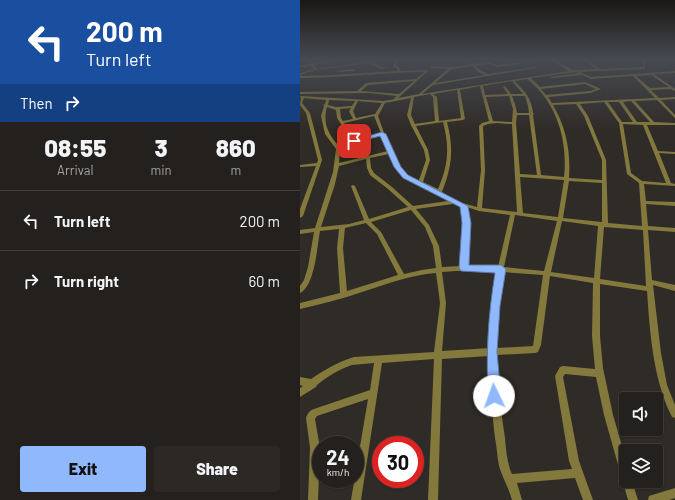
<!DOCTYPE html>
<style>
body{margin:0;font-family:Barlow,sans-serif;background:#2b2826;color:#f1f3f6;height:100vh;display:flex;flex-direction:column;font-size:15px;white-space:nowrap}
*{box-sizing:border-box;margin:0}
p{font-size:13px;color:#a3a3a4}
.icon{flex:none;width:22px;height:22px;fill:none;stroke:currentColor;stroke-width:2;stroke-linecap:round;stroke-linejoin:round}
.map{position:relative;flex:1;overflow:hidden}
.panel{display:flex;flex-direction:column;background:#23201d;width:300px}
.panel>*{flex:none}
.guide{background:#1a4fa0;color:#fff;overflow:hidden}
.buttons{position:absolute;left:319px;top:392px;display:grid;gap:8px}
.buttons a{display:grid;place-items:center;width:44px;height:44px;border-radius:4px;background:#23201d;box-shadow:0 1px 3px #0004,0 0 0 1px #403e3b;font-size:20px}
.speed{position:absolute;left:12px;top:436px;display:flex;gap:8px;font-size:20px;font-weight:700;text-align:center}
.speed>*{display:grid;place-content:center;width:52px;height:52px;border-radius:50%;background:#23201d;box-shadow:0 1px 3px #0004,0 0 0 1px #403e3b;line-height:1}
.speed small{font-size:10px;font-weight:400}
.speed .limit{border:6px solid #d22;background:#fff;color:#111}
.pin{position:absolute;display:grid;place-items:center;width:34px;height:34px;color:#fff;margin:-17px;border-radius:8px;box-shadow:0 2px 6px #0006}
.me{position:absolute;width:44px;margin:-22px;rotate:357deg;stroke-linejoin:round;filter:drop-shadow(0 0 3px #0008)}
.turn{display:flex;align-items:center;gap:14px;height:84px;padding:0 20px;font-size:18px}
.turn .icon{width:52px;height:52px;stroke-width:2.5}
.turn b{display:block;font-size:28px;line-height:34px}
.then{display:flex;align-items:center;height:38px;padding:0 20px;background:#0003;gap:8px;font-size:15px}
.eta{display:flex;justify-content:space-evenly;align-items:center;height:68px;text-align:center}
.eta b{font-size:24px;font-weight:800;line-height:28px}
.primary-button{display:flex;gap:8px;margin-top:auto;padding:8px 20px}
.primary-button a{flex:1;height:46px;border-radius:4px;background:#8fb8fd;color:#111;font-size:16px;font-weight:800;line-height:46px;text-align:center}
.primary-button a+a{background:#2b2826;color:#f1f3f6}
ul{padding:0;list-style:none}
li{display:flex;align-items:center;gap:12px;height:60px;padding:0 20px;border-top:1px solid #403e3b}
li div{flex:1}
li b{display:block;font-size:15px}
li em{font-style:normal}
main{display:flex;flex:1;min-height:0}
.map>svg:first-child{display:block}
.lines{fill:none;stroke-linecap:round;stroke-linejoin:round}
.minor{fill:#84793c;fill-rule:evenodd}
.route{fill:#8fb8fd;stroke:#5d78a4}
</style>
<main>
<section class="panel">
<div class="guide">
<div class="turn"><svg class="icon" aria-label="left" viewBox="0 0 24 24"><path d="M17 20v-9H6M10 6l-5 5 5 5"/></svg><div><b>200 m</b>Turn left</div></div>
<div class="then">Then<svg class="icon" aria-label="right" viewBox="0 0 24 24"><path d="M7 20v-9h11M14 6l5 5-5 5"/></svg></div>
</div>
<div class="eta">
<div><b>08:55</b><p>Arrival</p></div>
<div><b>3</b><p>min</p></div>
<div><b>860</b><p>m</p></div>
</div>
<ul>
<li><svg class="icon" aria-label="left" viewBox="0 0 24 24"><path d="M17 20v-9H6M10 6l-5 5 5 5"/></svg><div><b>Turn left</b></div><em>200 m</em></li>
<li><svg class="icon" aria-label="right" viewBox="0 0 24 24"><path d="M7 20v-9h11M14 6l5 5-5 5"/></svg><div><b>Turn right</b></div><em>60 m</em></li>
</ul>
<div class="primary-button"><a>Exit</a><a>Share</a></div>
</section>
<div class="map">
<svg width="375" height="500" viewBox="0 0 375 500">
<rect width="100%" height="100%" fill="#2f2b27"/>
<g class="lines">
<g class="minor">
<polygon points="5,60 7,60 11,63 41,60 45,60 14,65 14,66 17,69 66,62 66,61 67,60 82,67 89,68 81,69 69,63 15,70 0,75 0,73 14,69 11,66 0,67 0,65 9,64"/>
<path d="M97,60H162L161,61H99L96,66L99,67L100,71L127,70L128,71L98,98L119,94L148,69L131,68L130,66L151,67L172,64L169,60H171L175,64L189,62L197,65L243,60H247L197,67L189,64L176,66L180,70L188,74L235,67L236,68L133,85L122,94L269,71L252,61V60H254L273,70L296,69L285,61V60H287L300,69L343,67V63L341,60H343L345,63V68L344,69L280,72L291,77L375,71V73L354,74L375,89V91L371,89L351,90L359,98L375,97V99L361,100L375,115V118L357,100L335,101L354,122L375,123V125H347L358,151L375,152V154L359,153L371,183L375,184V186L344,184L346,201L375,202V206L346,204L348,226L375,228V232L348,230L352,280L375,285V291L353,285L361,353L367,385L375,405V418L372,417C353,379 350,334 347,291L300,284V336L303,368L313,415L326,460V481H332L338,500H328L304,415L296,377L265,374L263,377L279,461L293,500H283L275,478L217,483L222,500H212C209,488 202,477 199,466C197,457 197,447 195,438C192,411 189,383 189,356L142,359L138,500H128L134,359L82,363L61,500H51L68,399L17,416L15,419L20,448L18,500H8L10,448L6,418C7,414 10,410 14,409L70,390L74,363C67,364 59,364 52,365C39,369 27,377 17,385L16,387L0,397V388L3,386L0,385V377L11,379C24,370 38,362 54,357L134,352L140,303L136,273C110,275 87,284 62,292C42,299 21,304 0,309V303L40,293L37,248L39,229L20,231C17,247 15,286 0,293V286L4,280L8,267L14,232L0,234V230L15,228L33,172L36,149L25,134L21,116L24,106L23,105L25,104L26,100L4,98L2,103L10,113L22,160L3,216L0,218V209L16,166L0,167V165L17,163L18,160L6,113L0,105L1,98L0,96L84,101L95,99L94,98L97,96L69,93L0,94V92L57,91L66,83L116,79L124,72C83,72 42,78 0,78V76L32,75L97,71V68L93,66ZM173,66L178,72L185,75L135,83L152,69ZM276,72L279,73L250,77L252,78L282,75L291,79L333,76L355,98L252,103L248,97L290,93L301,89L285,82L240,87L231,78ZM351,75L369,87L350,88L336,76ZM227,79C257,102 268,141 264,177L241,175L233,115L234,114L233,113C231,97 225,92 215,81ZM114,81L99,94L61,91L68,85ZM212,81L223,94H211L205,86L203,87L208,94L185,95L183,86ZM285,84L296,89L290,91L246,95L241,89ZM180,86L189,121L182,123L179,126L181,170L177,207L155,201L142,192C152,166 154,149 147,122L163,120L165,119L160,90ZM157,90L161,118L139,121L137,97L133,94ZM130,94L133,97L135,121L115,124L111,115L114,97ZM209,96L213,109L212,122L193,121L186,97ZM212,96H225L228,106L229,113H217L215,104ZM111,98L107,115L111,125L124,150L126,160L119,180C115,179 111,177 107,175C94,164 84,132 78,116L85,103ZM29,100L55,101L52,106L36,107L28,105ZM58,101L82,103L75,114L56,118L53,111ZM331,101L350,122H337L323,102ZM304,102L319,123L327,174L339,183L342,226L308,223L306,160L288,116L280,104ZM308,102H319L333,122H322ZM276,104L284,116L302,160V180L269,178C271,152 266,127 253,105ZM27,107L36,110L37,118L43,127L42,130L44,137L38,144H37C27,132 23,122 27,107ZM51,108L49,111L53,119L43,121L41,118L40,109ZM217,115H229L237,175L220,174L216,123ZM74,116L81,133L44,142L48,137L46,130L47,127L44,123ZM143,122C150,148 148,166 138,189L123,182L130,160L128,150L116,126ZM196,123L212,124L217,212L182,208L185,170L183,126L188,124ZM323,124L343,125L366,183L342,181L331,173ZM82,136L88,151L39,163L40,149L38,146ZM89,154C98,171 100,175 118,184V185H121L137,193L148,201L113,206L92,187L74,173L71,168L70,158ZM66,159L67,168L70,175L88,189L108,207L69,219L55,186L53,185L51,186L64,220L49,224L21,227L35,184L39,166ZM220,177L264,180L258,217L223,213ZM269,181L302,183V222L263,218ZM153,204L161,206L164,223L161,266L142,267L139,246L129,225L116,209ZM167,207L179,211L210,215L198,267L167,266L170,223ZM111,210L125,227L133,246L136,268L122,270L104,274L81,232L71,222ZM215,215L257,221L244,271L204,267ZM262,221L298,226L294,278L251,272ZM66,223L77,234L98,275L47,291L43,248L45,228ZM304,227L343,230L346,286L300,279ZM156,271H197L193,300L190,348L142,351L146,303L142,272ZM203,272L243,275L233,346L197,348L200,300ZM250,276L293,283L292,336L295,369L263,366L260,367L255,376L269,461L272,469L212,474C207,463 206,450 205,438C201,411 197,383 197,355L235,353L238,352L241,345Z"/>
<polygon points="54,69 55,71 37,72 36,71"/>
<polygon points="375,488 375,498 369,500 348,500 349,496"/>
</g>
</g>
<linearGradient id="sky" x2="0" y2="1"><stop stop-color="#1a1815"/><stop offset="0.46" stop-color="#474a52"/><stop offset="1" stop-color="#474a52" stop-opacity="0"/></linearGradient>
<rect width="375" height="130" fill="url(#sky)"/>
<path class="route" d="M82,132L86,134L101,167L108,175L168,206L171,223L169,265H201L206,269L200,306L197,352L201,396L199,400L194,402L190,400L188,396C186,351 188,317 195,273L161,271L159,268L162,223L160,207L103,178L94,167L80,136L54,143L51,141Z"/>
</svg>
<div class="buttons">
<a><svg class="icon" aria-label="sound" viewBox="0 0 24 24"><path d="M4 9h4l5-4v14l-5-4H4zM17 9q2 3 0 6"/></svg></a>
<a><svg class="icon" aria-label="layers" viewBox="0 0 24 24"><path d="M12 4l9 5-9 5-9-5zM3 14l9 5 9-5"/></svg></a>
</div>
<div class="speed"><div>24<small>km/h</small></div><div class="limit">30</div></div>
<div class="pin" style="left:54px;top:141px;background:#d93025"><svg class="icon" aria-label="arrive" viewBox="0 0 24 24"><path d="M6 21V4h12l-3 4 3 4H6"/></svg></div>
<svg class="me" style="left:194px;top:396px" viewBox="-20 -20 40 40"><circle r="19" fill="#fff"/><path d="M0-13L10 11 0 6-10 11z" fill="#8fb8fd"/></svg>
</div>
</main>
